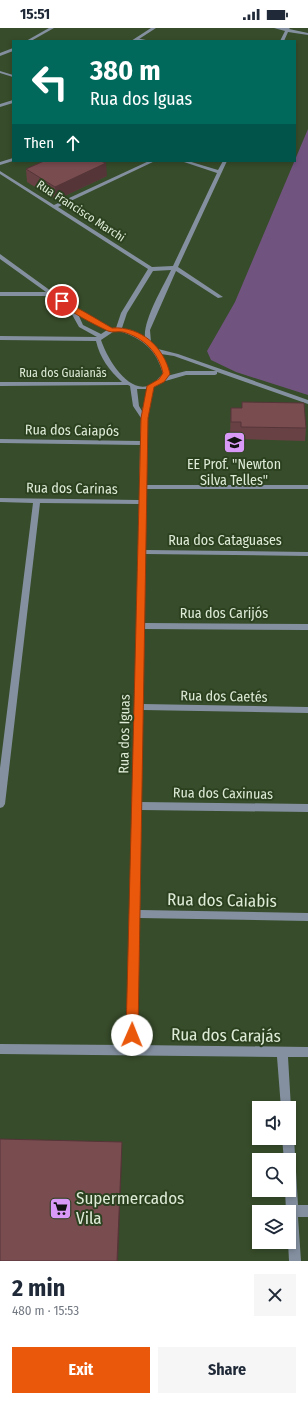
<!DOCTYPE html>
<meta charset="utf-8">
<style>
body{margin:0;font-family:"Fira Sans Condensed",sans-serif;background:#f6f6f7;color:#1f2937;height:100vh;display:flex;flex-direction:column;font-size:15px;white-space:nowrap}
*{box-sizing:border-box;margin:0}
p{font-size:13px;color:#747a83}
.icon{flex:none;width:22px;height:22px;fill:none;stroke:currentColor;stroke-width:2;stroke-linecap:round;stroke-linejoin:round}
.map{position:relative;height:1233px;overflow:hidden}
.sheet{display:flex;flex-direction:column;background:#fff;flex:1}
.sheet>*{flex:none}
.top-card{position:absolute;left:12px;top:12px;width:284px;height:122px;border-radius:0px;box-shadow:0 2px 6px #0003;background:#00695c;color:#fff;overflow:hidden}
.tools{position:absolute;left:252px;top:1073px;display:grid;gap:8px}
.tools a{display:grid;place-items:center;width:44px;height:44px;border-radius:0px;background:#fff;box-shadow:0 2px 6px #0003;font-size:20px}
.pin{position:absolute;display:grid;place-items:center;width:34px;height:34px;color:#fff;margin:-17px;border:2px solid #fff;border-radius:50%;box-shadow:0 1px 4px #0007}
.me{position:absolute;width:44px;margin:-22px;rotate:1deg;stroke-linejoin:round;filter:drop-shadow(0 0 3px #0008)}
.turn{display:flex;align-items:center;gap:14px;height:84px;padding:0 12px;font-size:18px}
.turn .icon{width:52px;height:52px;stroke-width:2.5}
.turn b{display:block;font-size:28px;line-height:34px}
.then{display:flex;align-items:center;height:38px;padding:0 12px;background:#0003;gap:8px;font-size:15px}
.round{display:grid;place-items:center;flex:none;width:42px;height:42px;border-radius:0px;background:#f6f6f7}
.summary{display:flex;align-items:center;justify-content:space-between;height:68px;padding:0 12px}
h1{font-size:24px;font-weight:700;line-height:30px}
.cta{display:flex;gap:8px;margin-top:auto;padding:8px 12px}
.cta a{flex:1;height:46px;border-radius:0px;background:#ea580c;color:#fff;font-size:16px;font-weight:700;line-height:46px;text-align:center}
.cta a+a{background:#f6f6f7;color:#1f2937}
.status{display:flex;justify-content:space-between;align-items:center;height:28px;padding:0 20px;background:#fff;direction:ltr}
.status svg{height:11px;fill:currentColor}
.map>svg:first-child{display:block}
.green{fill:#715380}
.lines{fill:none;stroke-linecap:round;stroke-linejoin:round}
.minor{fill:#8490a0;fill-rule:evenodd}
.tertiary{fill:#8490a0;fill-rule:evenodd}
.wall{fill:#684145}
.shaded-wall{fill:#553538}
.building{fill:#794c50;stroke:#553538}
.route{fill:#ea580c;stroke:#983908}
.labels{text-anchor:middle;stroke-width:4;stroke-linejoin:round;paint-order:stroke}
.far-street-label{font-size:12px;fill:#deebd7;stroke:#2c411f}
.street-label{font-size:14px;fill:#deebd7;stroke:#2c411f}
.poi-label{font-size:14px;fill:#deebd7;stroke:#2c411f}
.near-street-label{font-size:17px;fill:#deebd7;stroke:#2c411f}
.near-poi-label{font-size:17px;fill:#deebd7;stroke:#2c411f;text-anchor:start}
</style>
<div class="status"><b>15:51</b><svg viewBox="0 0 49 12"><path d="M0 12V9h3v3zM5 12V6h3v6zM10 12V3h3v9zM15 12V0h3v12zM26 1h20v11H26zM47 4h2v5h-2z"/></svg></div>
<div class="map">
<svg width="308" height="1233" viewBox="0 0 308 1233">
<rect width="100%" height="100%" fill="#374c2a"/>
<polygon class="green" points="308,101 308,367 236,344 211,332 207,323 235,274"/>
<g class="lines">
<g class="minor">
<polygon points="49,0 54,0 31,13 26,13"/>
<polygon points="274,0 290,0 289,1 308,5 308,7 288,4 284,13 280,13 285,3"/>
<polygon points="136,10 146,12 147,13 135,12"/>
<polygon points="13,20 13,23 0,28 0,25"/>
<polygon points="0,43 13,47 13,49 0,45"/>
<polygon points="13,130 13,133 0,137 0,134"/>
<path d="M149,133H155L58,179L152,239L173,238L217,145L181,133H188L218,142L223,133H227L178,239L223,269L218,270L176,243L150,302L151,314L158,321L178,326L308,372V376L217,344V346L215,347H186L162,354L158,357L154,359L147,390L146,457H308V461H146L145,522L308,524V528L145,526L144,595L308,596V602L144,601L143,676L308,679V685L143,682L141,774L308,776V784L141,782L140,882L308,885V893L139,890L137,1017L308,1019V1029H288L291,1080L289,1084V1080H281L277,1029L0,1026V1016L127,1017L139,476L40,475L5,776L3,779L0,780V740L33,475L0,474V470L139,472L140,417L0,415V411L140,413L141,390L133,378L130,358L128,357L0,358V354H122C109,342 100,330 96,313L0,312V308L97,309L79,299L69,281L51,268H0V264H46L0,231V226L73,279L112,300H116L121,285L148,241L0,146V143L54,177ZM171,242C163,259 143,292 145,310L122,300L127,285L153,243ZM78,286L107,302L101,306L83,297ZM119,303C143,311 156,321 163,346C160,348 157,352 154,355C130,371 107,330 101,312L113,304ZM161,326L174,328L216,343H186L167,348L169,346L167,337ZM137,361H147L142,383L139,378Z"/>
<polygon points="289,1105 292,1106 294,1110 298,1177 308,1177 308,1189 298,1189 301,1233 289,1233 288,1214 289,1214 289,1184 286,1183 285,1162 289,1162 289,1132 284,1132 282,1110 289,1110"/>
</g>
<g class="tertiary">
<polygon points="151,0 156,0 136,13 131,13"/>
<polygon points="13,72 13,75 0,79 0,76"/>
</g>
</g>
<g class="wall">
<polygon points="26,141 107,148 56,172 27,154"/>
<polygon points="242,374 306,400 305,413 240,411 240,406 230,406 231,380 242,380"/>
</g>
<g class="shaded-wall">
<polygon points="106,135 107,148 56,172 55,159"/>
<polygon points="122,1114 122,1128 118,1233 117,1233"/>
</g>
<g class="building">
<polygon points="44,133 100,133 106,135 55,159 26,141"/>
<polygon points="242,374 304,375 306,400 241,399 241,394 231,394 231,380 242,380"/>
<polygon points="0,1111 122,1114 117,1233 0,1233"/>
</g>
<path class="route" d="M60,272C64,271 105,296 112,300C141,298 164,319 170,346L164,354L154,359L148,390L138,1007L137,1011L132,1013L128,1011L126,1007L141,390L147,358L159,351L163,345C158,324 144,310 123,304C118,303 112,305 108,303C91,295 74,286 60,275Z"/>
<defs>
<symbol id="school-square" viewBox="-11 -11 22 22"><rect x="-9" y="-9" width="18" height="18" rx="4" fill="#d99af7" stroke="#2c411f"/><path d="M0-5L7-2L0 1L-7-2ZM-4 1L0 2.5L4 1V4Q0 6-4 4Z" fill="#111"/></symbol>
<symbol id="supermarket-square" viewBox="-11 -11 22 22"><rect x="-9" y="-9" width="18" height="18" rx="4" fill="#d99af7" stroke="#2c411f"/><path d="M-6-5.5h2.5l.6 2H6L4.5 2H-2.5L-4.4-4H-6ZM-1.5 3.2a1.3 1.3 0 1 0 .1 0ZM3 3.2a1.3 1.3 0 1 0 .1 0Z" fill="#111"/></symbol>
</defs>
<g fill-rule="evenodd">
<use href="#school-square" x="222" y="402" width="25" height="25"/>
<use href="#supermarket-square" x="48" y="1168" width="25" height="25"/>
</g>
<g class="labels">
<g class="far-street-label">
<text transform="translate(81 183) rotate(33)" y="4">Rua Francisco Marchi</text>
<text x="63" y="349">Rua dos Guaianãs</text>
</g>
<g class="street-label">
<text transform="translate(72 402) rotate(1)" y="5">Rua dos Caiapós</text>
<text transform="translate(72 460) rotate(1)" y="5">Rua dos Carinas</text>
<text x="225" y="517">Rua dos Cataguases</text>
<text x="224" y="590">Rua dos Carijós</text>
<text transform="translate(224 668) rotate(1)" y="5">Rua dos Caetés</text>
<text transform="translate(124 706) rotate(-89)" y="5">Rua dos Iguas</text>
<text transform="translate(223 765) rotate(1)" y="5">Rua dos Caxinuas</text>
</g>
<g class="poi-label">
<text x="234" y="441">EE Prof. "Newton<tspan x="234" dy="16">Silva Telles"</tspan></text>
</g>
<g class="near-street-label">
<text transform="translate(222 872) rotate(1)" y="6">Rua dos Caiabis</text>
<text transform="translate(226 1007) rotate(1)" y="6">Rua dos Carajás</text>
</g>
<g class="near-poi-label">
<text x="76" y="1176">Supermercados<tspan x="76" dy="20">Vila</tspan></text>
</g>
</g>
</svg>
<div class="tools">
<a><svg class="icon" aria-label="sound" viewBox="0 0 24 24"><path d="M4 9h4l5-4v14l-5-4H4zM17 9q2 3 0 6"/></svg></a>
<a><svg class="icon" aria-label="search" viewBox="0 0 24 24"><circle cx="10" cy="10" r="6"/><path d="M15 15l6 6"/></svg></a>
<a><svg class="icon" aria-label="layers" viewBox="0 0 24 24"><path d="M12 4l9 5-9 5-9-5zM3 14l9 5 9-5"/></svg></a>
</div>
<div class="pin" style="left:62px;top:273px;background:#d93025"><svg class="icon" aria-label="arrive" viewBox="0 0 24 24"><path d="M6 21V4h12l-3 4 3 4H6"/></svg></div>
<svg class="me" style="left:132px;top:1007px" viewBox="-20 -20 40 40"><circle r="19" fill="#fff"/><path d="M0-13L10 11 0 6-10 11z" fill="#ea580c"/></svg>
<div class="top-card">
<div class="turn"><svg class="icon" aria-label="left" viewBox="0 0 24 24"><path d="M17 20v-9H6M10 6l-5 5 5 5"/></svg><div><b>380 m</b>Rua dos Iguas</div></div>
<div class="then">Then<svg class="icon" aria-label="ahead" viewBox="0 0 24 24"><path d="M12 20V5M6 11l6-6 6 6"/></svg></div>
</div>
</div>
<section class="sheet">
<div class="summary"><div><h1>2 min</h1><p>480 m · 15:53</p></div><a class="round"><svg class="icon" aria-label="close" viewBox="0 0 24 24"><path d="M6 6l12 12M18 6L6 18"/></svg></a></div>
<div class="cta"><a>Exit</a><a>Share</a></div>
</section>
